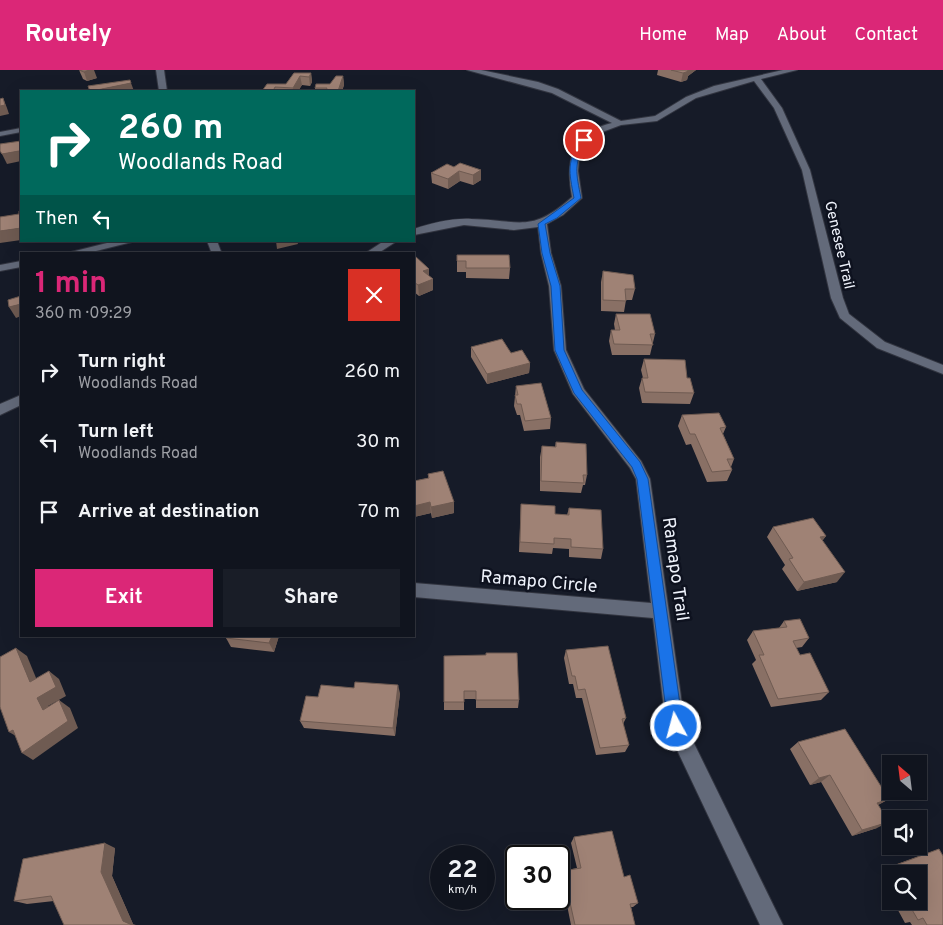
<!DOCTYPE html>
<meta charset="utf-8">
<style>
body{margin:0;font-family:Overpass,sans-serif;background:#191d27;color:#f1f3f6;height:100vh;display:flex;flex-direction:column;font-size:19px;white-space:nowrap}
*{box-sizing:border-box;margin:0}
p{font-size:16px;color:#9c9ea4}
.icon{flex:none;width:28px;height:28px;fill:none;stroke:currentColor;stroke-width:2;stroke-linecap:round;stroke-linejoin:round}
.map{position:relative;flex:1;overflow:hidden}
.panel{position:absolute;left:20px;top:182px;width:395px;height:385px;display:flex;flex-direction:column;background:#10141e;border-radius:0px;box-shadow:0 5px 20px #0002,0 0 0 1px #30333c}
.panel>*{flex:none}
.top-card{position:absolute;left:20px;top:20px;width:395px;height:152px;border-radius:0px;box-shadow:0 5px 20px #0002,0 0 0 1px #30333c;background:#00695c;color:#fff;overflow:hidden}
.needle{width:32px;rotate:332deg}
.buttons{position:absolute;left:882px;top:685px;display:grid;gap:10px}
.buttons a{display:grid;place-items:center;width:45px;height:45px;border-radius:0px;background:#10141e;box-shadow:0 5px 20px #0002,0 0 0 1px #30333c;font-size:25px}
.speed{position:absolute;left:430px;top:775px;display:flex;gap:10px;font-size:25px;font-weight:700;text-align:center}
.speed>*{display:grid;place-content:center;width:65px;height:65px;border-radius:50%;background:#10141e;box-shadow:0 5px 20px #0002,0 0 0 1px #30333c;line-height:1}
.speed small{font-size:12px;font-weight:400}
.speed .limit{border:2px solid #111;border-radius:8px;background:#fff;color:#111}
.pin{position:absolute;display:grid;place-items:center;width:42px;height:42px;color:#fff;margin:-21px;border:2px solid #fff;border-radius:50%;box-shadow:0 1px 5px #0007}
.me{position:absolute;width:55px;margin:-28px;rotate:353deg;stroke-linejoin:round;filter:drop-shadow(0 0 4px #0008)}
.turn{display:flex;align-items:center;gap:18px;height:105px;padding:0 15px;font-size:22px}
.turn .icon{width:65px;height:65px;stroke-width:2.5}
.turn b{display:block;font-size:35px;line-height:42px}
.then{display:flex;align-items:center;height:48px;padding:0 15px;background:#0003;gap:10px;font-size:19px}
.round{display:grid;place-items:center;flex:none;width:52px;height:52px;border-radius:0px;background:#191d27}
.summary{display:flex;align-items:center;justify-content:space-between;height:85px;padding:0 15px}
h1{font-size:30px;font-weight:700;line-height:38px;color:#db2777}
.cta{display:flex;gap:10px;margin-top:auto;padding:10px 15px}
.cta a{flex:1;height:58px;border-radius:0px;background:#db2777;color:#fff;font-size:20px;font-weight:700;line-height:58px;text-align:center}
.cta a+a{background:#191d27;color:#f1f3f6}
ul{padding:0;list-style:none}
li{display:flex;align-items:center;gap:15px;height:70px;padding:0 15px}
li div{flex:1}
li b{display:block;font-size:19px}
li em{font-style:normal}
header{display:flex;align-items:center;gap:30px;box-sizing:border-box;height:70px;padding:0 25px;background:#db2777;color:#fff}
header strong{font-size:24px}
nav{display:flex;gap:28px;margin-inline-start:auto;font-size:18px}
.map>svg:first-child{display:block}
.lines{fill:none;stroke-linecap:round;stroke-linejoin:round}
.minor-casing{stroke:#323540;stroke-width:2}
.minor{fill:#636a7a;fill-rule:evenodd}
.wall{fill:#897065}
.shaded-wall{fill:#6f5b52}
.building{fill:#9f8275;stroke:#6f5b52}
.route{fill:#1a73e8;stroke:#114b97}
.labels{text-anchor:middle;stroke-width:5;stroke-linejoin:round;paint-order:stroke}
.far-street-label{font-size:15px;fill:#eff3fc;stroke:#0e121f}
.street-label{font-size:18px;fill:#eff3fc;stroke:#0e121f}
</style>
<header>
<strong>Routely</strong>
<nav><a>Home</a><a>Map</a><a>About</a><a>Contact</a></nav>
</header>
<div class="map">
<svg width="943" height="855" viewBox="0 0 943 855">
<rect width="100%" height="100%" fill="#161b28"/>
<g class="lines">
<defs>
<g id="minor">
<polygon points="156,0 164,0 167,21 159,21"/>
<path d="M467,0H481L538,12L558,19L621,51L655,46L686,27L714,16L783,0H797L761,9L782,38L810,100L843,228L849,244L885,272L943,295V304L877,278L840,248L831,228L802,100L774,38L754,11L696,28L657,51L621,55L597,64L588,71L579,89L578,101L582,128L563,145L547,154L551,183L561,216L566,280L584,319L641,391L650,409L685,655L783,855H760L669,663L666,656L653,548L414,527V513L651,533L636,409L630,398L573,324L554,280L549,216L541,183L538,157L514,160L464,155L414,165V159C432,153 452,148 471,149C520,150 531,164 572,127C565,90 572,62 612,53L552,23Z"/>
<polygon points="21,58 21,62 0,66 0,62"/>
<polygon points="115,171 136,171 84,184 63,184"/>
<polygon points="207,171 217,171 222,184 212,184"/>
<polygon points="384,171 397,171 377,184 364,184"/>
<polygon points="21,191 21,197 0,201 0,195"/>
<polygon points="21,325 21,335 0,345 0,334"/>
</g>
</defs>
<use href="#minor" class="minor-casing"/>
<use href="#minor" class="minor"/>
</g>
<g class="wall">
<polygon points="79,0 97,8 87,11 83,9"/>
<polygon points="658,0 696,0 688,6 687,10 681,12 657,5"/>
<polygon points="294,3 311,3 312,12 310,16 302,15 298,21 262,21 286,14"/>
<polygon points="343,6 344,15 342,21 315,21 315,18 330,14"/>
<polygon points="460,93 481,110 473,115 460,111 448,119 432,113 431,103 454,97"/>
<polygon points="457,185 510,198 509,209 466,208 466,202 457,202"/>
<polygon points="414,186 429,199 429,206 433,209 433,220 419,226 414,222"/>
<polygon points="603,201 635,219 632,230 626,230 624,242 601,241 601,212"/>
<polygon points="616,244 655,264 650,285 612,285 609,271 611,260 615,260 614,254"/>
<polygon points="471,277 530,293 529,303 487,314 471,287"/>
<polygon points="644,289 687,308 694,323 690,334 642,333 639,318 642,308 643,308 641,300"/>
<polygon points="516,316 551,348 550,359 524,361 520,345 517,345 514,336"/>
<polygon points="682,345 726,357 723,364 734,389 731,397 732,400 727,411 707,412 691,374 686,375 678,356"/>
<polygon points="556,372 587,405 585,415 583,415 581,423 540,421 540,387 542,376 555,377"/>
<polygon points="428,404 454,443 432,448 431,443 414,447 414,411 428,408"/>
<polygon points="521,434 555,444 567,445 569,438 603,479 601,489 569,487 569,479 553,478 552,484 519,482"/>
<polygon points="773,457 826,466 822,471 837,512 797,521 782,499 785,495 767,467"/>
<polygon points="784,551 809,568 802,577 796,578 800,585 829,622 821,630 771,637 752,594 756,590 747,570 753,561 779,558"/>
<polygon points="227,566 279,566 274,582 231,577 226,568"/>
<polygon points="566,580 626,648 623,654 629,675 625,682 596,685 582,628 576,628 573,614 569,614 564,588"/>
<polygon points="444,586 519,630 518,638 476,638 476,629 464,629 464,640 444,640"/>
<polygon points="400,623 395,666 304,658 300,651 318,627"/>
<polygon points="798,672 889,729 878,735 877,758 852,766 821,712 810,715 790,679"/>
<polygon points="574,767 624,807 638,833 633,837 631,837 635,855 571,855 561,805 563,801 577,798 571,773"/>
<polygon points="115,778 112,806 133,854 54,831 27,834 14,831"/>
<polygon points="939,779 943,855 912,855 910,852 905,853 893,831 919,831 919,804 891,804 891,818 881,800"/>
</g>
<g class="shaded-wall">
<polygon points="89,0 94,0 97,8 87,11 84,2"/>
<polygon points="682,0 696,0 688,6 687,10 681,12 683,3"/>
<polygon points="311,3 312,12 310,16 309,7"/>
<polygon points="300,6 302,15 298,21 293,21 293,18"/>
<polygon points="343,6 344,15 342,21 338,21"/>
<polygon points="131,13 134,21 92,21"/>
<polygon points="3,28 7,38 9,44 0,46 0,36"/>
<polygon points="19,81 21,84 21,91 7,94 2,84"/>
<polygon points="481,100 481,110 473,115 473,105"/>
<polygon points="459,101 460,111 448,119 448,109"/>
<polygon points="21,158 21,170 0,173 0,161"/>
<polygon points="276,171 297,171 298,174 277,179"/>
<polygon points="429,199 429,209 423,201"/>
<polygon points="433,209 433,220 419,226 418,215"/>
<polygon points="21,234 21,246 16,248 9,237"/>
<polygon points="530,293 529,303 487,314 487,304"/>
<polygon points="430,432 431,443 414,447 414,436"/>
<polygon points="454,432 454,443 432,448 431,437"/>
<polygon points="826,466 818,476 820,467"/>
<polygon points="845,502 837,512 797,521 804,512"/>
<polygon points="272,566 279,566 274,582 269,573"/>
<polygon points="16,578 27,586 41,620 30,612"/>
<polygon points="49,601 59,609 66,626 48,636 53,648 43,640 37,628"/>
<polygon points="398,615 400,623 395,666 393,658"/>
<polygon points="59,630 70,638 78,658 33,690 22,683"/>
<polygon points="13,660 21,669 9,662"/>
<polygon points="830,705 821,712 810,715 819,708"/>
<polygon points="889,729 878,735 877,733"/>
<polygon points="889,752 877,758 852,766 862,760"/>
<polygon points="105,773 115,778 112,806 133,854 136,855 132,855 123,851 101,802"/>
</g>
<g class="building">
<polygon points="80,0 89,0 84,2"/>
<polygon points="671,0 687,0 689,1 683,3"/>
<polygon points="294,3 311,3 309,7 300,6 293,18 275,17 273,21 262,21 267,14 286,14"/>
<polygon points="336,6 343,6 338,21 326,21 327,18 315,18 316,14 330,14"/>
<polygon points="130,10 131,13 92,21 89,19 88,16"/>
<polygon points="3,28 5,35 0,36 0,29"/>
<polygon points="21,71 21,81 19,81 2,84 0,81 0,74"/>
<polygon points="460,93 481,100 473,105 459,101 448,109 431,103 447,94 454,97"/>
<polygon points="21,140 21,158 0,161 0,147 19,144 19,141"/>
<polygon points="457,185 509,185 510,198 466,198 466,191 457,191"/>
<polygon points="414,186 415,186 429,199 423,201 433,209 418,215 414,212"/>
<polygon points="603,201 633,205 635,219 625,219 626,231 603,230"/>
<polygon points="21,226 21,234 9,237 8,230"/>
<polygon points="616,244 650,244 655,264 650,264 653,275 614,274 611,260 620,260"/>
<polygon points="502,269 511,283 522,280 530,293 487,304 471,277"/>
<polygon points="644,289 685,290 687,308 690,308 694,323 645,322 642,308 648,308"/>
<polygon points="541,313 551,348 525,351 521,334 517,334 515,325 518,325 516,316"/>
<polygon points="719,343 726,357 720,358 734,389 727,389 732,400 712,402 695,364 690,364 682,345"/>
<polygon points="556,372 586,374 587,405 583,405 584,413 541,411 542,376 556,377"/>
<polygon points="443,401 454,432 431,437 430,432 414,436 414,411 429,408 428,404"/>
<polygon points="521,434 555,436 555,444 569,445 569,438 601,440 603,479 571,477 571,469 554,468 554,474 520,472"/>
<polygon points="813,448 826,466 820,467 845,502 804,512 789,489 793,488 773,457"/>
<polygon points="800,549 809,568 793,571 800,585 810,583 829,622 778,629 759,585 764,585 753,561 787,557 784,551"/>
<polygon points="227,566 272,566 269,573 226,568"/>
<polygon points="608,576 626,648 622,649 629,675 600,678 585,619 578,620 575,606 572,606 566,580"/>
<polygon points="16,578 30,612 49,601 56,617 37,628 43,640 59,630 68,651 22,683 13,660 9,662 0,637 0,587"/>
<polygon points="486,583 517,583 519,630 476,630 476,621 464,621 464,632 444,632 444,586 486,585"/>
<polygon points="355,612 398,615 393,658 300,651 306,626 318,627 321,615 354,618"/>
<polygon points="845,659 889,729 877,733 889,752 862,760 830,705 819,708 798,672"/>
<polygon points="612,761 624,807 630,805 638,833 630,834 635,855 575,855 563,801 581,798 574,767"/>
<polygon points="105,773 101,802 123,851 132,855 64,855 51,826 14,831 23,789"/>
<polygon points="939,779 943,786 943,855 927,855 923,848 918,850 907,831 919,831 919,804 898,804 893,796"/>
</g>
<path class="route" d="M582,69L587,70C573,93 576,103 581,128L557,148L545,154L550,183L560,216L564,280L582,320L640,392L648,409L683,656L681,661L676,663L671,661L668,656L637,409L632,397L574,323L555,280L551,216L542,183L538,154L574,128C569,101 566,92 582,69Z"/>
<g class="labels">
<g class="far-street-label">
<text transform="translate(840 175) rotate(77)" y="5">Genesee Trail</text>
</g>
<g class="street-label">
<text transform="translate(676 499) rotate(82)" y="6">Ramapo Trail</text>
<text transform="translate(539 511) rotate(5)" y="6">Ramapo Circle</text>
</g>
</g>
</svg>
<div class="buttons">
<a><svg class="needle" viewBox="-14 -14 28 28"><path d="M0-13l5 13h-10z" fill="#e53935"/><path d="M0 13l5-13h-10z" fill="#9c9ea4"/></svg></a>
<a><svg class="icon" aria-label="sound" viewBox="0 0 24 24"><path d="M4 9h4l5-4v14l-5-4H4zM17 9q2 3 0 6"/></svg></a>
<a><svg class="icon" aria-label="search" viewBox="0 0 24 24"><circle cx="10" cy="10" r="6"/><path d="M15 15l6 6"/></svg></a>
</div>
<div class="speed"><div>22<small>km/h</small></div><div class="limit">30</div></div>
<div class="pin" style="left:584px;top:70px;background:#d93025"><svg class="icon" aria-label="arrive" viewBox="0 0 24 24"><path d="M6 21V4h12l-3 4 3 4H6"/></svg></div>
<svg class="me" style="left:676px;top:656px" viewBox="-20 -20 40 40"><circle r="17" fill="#1a73e8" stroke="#fff" stroke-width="3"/><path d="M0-11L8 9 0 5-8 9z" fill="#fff"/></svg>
<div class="top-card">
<div class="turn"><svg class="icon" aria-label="right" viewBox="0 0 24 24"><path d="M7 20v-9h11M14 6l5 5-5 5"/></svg><div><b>260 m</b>Woodlands Road</div></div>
<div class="then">Then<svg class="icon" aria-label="left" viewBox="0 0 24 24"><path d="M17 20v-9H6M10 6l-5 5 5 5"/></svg></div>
</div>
<section class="panel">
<div class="summary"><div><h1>1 min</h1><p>360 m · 09:29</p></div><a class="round" style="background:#d93025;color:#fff"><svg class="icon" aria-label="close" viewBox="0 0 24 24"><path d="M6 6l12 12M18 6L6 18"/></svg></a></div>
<ul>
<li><svg class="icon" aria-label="right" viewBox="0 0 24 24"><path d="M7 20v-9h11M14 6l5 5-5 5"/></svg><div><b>Turn right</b><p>Woodlands Road</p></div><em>260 m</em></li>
<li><svg class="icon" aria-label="left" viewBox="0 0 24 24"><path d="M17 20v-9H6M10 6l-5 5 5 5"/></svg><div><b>Turn left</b><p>Woodlands Road</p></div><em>30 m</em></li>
<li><svg class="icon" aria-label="arrive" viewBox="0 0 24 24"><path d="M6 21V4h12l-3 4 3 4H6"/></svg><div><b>Arrive at destination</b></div><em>70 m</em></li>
</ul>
<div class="cta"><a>Exit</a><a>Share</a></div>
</section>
</div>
